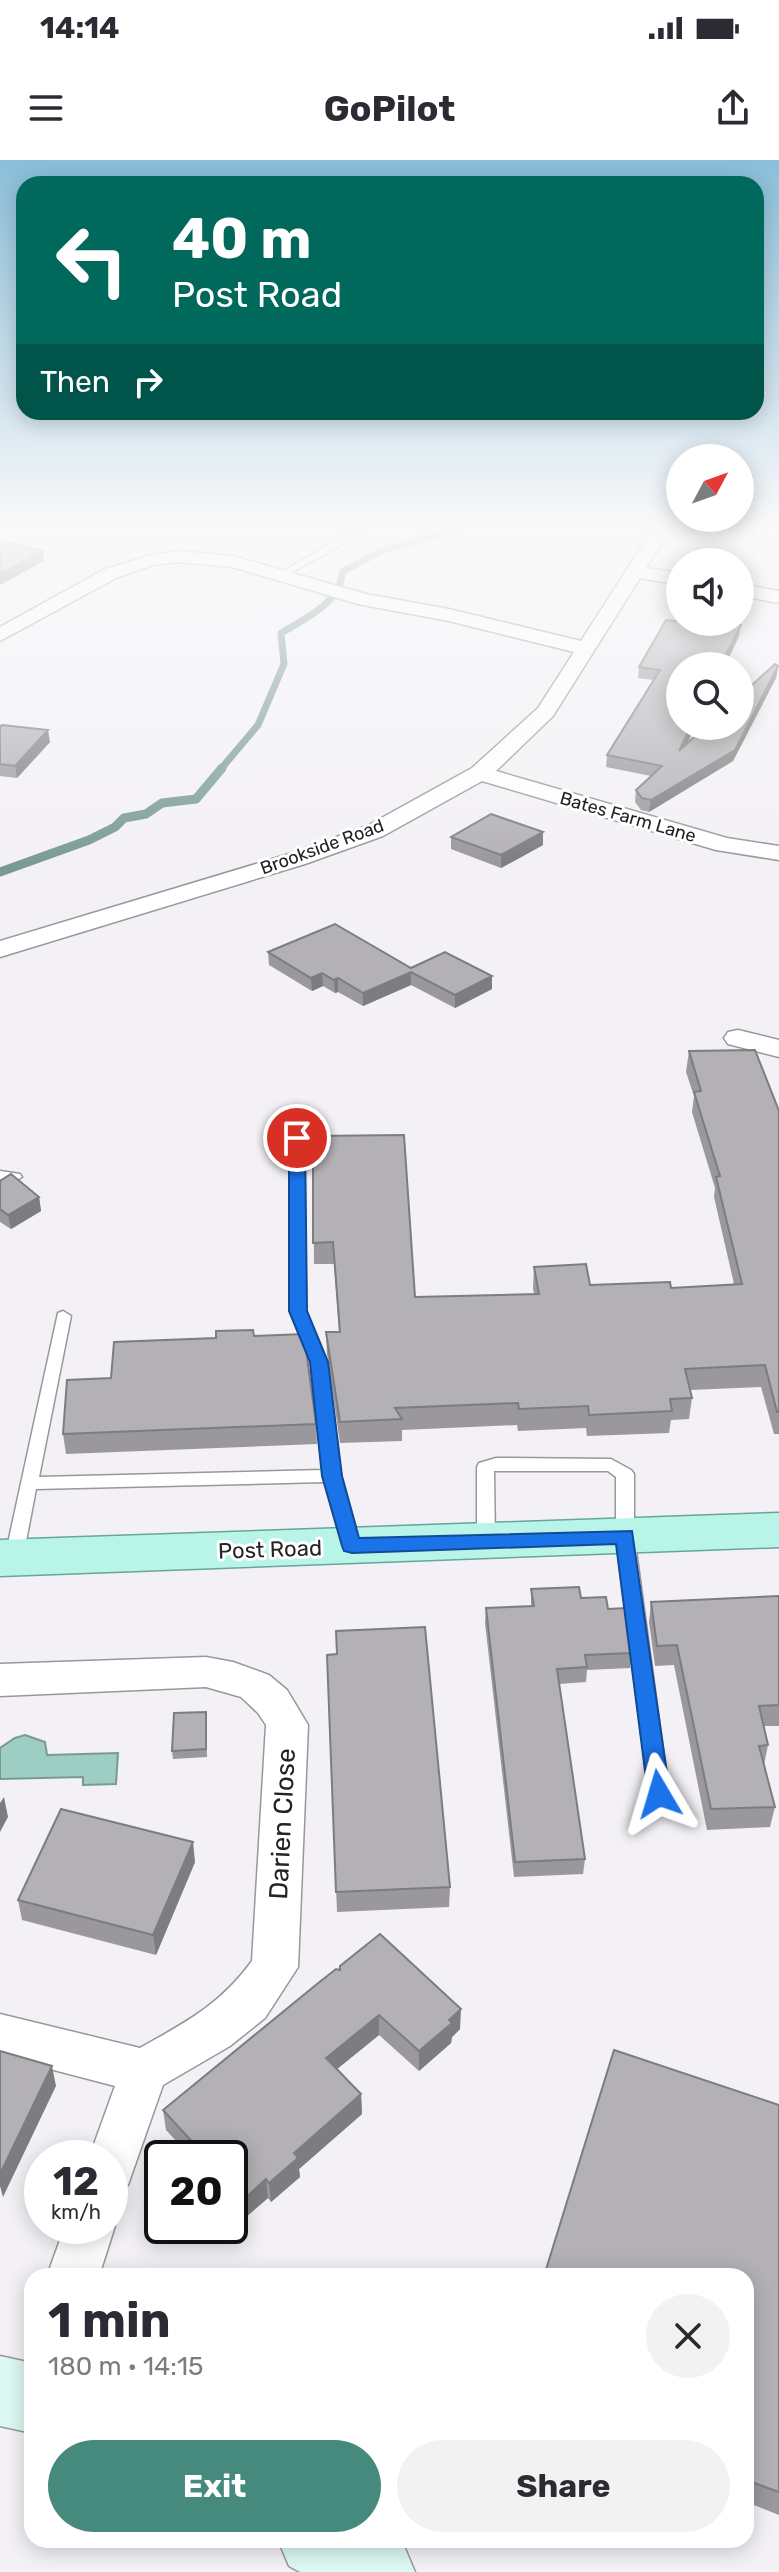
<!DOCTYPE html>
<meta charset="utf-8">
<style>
body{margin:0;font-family:Rubik,sans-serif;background:#f2f2f3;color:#2b2b33;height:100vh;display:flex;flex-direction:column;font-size:30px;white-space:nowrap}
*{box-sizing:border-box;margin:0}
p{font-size:26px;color:#7c7c81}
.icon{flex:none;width:44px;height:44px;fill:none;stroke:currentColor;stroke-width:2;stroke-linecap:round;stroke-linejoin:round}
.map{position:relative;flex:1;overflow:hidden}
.drawer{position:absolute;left:24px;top:2108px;width:730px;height:280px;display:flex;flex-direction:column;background:#fff;border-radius:24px;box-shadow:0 4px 20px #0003}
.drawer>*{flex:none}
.hud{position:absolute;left:16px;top:16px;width:748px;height:244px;border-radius:24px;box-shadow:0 4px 20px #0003;background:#00695c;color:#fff;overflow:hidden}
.needle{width:52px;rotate:49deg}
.fabs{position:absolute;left:666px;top:284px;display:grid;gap:16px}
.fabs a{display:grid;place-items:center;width:88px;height:88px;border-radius:50%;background:#fff;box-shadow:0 4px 20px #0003;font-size:40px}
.speed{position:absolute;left:24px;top:1980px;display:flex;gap:16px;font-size:40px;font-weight:700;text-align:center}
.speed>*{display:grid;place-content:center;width:104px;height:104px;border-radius:50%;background:#fff;box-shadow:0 4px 20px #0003;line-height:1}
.speed small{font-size:20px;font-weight:400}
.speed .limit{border:4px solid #111;border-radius:12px;background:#fff;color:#111}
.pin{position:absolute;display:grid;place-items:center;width:68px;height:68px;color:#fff;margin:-34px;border:4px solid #fff;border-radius:50%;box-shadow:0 2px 8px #0007}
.me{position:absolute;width:88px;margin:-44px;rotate:353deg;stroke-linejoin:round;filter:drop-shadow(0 0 6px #0008)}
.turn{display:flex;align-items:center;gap:28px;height:168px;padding:0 24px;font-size:36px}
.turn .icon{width:104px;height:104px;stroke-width:2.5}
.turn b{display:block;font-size:56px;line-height:68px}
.then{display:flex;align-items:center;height:76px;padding:0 24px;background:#0003;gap:16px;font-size:30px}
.round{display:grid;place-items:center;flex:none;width:84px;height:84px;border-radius:42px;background:#f2f2f3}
.summary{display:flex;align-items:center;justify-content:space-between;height:136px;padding:0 24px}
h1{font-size:48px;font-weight:700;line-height:60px}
.button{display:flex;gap:16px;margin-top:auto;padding:16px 24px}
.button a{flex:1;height:92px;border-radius:48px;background:#468a7d;color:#fff;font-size:32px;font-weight:700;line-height:92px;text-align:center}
.button a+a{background:#f2f2f3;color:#2b2b33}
.status{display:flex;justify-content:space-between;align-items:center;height:56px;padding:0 40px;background:#fff;direction:ltr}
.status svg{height:22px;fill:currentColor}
header{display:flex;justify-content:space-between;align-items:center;height:104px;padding:0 24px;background:#fff;font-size:36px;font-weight:700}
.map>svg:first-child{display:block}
.water{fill:#9ecdc3;stroke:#799a93;stroke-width:2}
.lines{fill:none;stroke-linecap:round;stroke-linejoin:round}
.stream-far1{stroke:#799a93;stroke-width:7}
.stream{stroke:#799a93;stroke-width:9}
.lane-casing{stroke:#99979a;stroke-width:3}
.street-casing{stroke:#99979a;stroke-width:3}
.secondary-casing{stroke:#99979a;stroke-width:3}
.primary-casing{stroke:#67a69a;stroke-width:3}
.lane{fill:#fff;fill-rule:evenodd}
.street{fill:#fff;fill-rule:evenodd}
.secondary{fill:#dcf9f4;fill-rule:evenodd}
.primary{fill:#b9f4e8;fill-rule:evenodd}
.wall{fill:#9a989c}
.shaded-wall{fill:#7d7c7f}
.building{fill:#b3b1b5;stroke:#7d7c7f;stroke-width:2}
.route{fill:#1a73e8;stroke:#114b97;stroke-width:2}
.labels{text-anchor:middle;stroke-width:6;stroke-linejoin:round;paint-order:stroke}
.far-street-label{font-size:18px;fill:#232324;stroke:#fff}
.street-label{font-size:22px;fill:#232324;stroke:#fff}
.near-street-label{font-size:26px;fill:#232324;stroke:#fff}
</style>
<div class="status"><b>14:14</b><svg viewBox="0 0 49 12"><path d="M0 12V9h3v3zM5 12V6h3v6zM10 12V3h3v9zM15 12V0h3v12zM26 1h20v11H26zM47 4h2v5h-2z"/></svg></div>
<header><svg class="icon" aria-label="menu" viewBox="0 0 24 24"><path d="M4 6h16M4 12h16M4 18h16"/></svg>GoPilot<svg class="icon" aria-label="share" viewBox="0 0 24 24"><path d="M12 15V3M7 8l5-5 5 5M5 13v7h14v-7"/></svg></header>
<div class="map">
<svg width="779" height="2412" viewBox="0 0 779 2412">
<rect width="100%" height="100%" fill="#f3f1f5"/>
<polygon class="water" points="25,1575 45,1582 47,1595 118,1593 116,1624 83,1625 83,1617 0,1619 0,1588 15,1578"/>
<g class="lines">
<path class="stream-far1" d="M220,610L258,565L284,504L281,473C303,460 342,442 342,412L381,391L457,369"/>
<polyline class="stream" points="0,712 89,680 115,667 124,658 146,654 162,643 196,639 222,608"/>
<defs>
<g id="lane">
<polygon points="352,369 361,369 347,382 283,417 276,415 341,378"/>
<polygon points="297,974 304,978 306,1151 327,1202 341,1316 361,1386 358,1391 346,1391 343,1386 325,1322 36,1329 23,1397 20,1402 8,1402 5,1397 58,1153 63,1151 71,1156 39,1317 323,1310 311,1202 290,1151 290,978"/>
<polygon points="0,1011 20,1014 22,1017 15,1021 0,1019"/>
<polygon points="496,1298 611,1299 631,1310 634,1314 634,1376 669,1634 666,1640 659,1642 652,1640 649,1634 616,1376 616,1317 608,1311 494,1311 495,1381 492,1386 480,1386 477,1381 477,1307 479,1303"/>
</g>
<g id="street">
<polygon points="653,369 671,369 646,408 680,413 680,425 640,418 553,556 496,611 727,678 779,686 779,700 716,690 482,621 383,676 305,704 0,797 0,781 289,694 367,666 472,608 538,548 574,492 449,461 358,444 232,407 179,402 153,405 118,417 0,481 0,467 105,409 152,395 179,391 233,396 366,434 449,449 581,481"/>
<polygon points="740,424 779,431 779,443 740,436"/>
<polygon points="738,870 779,880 779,897 728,884 724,878 728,872"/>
<path d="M206,1497L233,1502L269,1515L287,1530L308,1565L298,1807L265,1858L230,1886L163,1925L128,2025L110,2032V1998H89L115,1926L0,1896V1854L140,1888C186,1862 220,1845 252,1801L266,1565L258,1553L241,1537L206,1527L0,1536V1504Z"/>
<polygon points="110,2053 115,2066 99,2116 47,2116 65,2066 110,2066"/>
</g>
<g id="secondary">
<polygon points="0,2196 32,2203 32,2273 0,2266"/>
<polygon points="278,2380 393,2380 404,2386 415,2412 300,2412 289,2406"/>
</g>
<polygon id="primary" points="779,1353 779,1387 0,1416 0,1380"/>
</defs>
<use href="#lane" class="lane-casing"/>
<use href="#street" class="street-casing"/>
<use href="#secondary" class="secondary-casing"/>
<use href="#primary" class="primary-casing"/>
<use href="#lane" class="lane"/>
<use href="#street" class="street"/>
<use href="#secondary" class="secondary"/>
<use href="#primary" class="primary"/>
</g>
<g class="wall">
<polygon points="739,476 725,506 680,506 680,566 696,566 687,584 778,506 776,518 733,601 649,652 641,650 635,642 636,630 651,616 606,607 607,595 654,520 638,518 639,507"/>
<polygon points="0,567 50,582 17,618 0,616"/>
<polygon points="543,672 543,685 501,708 451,689 451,677"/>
<polygon points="268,792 411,808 492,829 455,848 411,825 363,846 338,832 335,833 323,826 312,831 269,805"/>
<polygon points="689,891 779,951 779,1274 774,1274 761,1227 690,1230 692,1238 689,1259 671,1260 669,1273 587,1276 586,1268 518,1271 517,1265 402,1270 402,1281 340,1283 327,1194 326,1172 339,1172 334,1104 314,1104 313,976 415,1137 534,1134 533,1128 534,1107 590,1125 671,1128 734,1124 714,1037 715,1028 692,952 694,936 686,912"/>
<polygon points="0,1021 39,1037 41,1051 11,1069 0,1062"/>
<polygon points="254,1176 316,1264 317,1284 66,1294 63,1274 111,1218 216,1178"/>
<polygon points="531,1429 581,1438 608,1449 632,1493 630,1508 587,1510 586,1522 559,1524 585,1699 583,1714 514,1717 485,1463 486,1448 531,1446"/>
<polygon points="779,1436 779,1566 764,1566 768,1585 764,1605 775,1647 770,1667 707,1670 674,1505 655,1506 649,1462 651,1442"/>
<polygon points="327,1495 450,1727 449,1747 337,1752"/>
<polygon points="206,1552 207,1597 173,1599 172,1591"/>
<polygon points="195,1702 156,1795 22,1760 18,1740"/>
<polygon points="317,1824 460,1869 452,1877 451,1883 419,1911 379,1875 337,1909 361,1934 362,1954 299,2009 300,2017 271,2042 268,2038 246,2057 230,2040 230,1998 192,1998 166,1970 163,1950"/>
<polygon points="779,1945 779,2355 746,2342 746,2116"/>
</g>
<g class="shaded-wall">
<polygon points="43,391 44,401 0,425 0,414"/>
<polygon points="741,465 739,476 725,506 720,506"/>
<polygon points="778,506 776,518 733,601 649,652 651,640"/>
<polygon points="691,566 695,566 678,603 679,591"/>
<polygon points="48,570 50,582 17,618 15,606"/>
<polygon points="543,672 543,685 501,708 501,695"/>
<polygon points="411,812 411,825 363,846 363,833"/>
<polygon points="322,813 323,826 312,831 311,818"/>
<polygon points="492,816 492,829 455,848 455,835"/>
<polygon points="338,818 338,832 335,833 334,820"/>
<polygon points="39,1037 41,1051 11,1069 8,1055"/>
<polygon points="4,1637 8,1657 0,1672 0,1643"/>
<polygon points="193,1682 195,1702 156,1795 153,1775"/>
<polygon points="461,1849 460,1869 452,1877 451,1883 419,1911 419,1891 449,1860"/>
<polygon points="379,1855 379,1875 326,1918 326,1898"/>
<polygon points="52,1906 56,1926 3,2037 0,2026 0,2014"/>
<polygon points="361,1934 362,1954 299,2009 300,2017 271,2042 269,2023 294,1993"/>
<polygon points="266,2019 268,2038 246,2057 244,2039"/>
</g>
<g class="building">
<polygon points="0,381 43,391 0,414"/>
<polygon points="679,456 680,462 722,462 741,465 720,506 680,506 680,566 691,566 679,591 706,566 740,566 740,536 775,504 778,506 735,590 651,640 642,638 636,630 662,606 607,595 660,510 639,507 666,460 676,461"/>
<polygon points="2,565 48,570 15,606 0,604 0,567"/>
<polygon points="491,654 543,672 501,695 451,677"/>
<polygon points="335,764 411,808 445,792 492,816 455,835 411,812 363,833 338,818 334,820 322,813 311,818 268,792"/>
<polygon points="755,890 779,951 779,1252 777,1252 765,1205 685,1209 692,1238 670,1239 672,1251 589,1255 588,1246 519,1249 518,1243 395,1248 402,1259 340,1262 326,1172 340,1172 333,1082 313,1083 313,976 404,975 415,1137 539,1134 534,1107 586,1104 590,1125 670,1122 671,1128 742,1124 716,1017 720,1016 694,932 701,931 689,891"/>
<polygon points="11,1014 39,1037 8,1055 0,1049 0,1021"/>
<polygon points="253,1170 254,1176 304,1174 316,1264 63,1274 67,1220 111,1218 114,1182 216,1178 216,1171"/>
<polygon points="579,1427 581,1438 606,1437 608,1449 626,1448 632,1493 585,1495 587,1507 557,1509 585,1699 515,1702 486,1448 534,1446 531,1429"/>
<polygon points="779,1436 779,1545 759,1546 768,1585 759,1586 775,1647 711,1649 677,1485 657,1486 651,1442"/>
<polygon points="425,1467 450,1727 336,1732 327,1495 337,1494 336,1471"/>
<polygon points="206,1552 206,1589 172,1591 174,1553"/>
<polygon points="61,1649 193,1682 153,1775 18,1740"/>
<polygon points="380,1774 461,1849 449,1860 452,1863 419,1891 379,1855 326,1898 361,1934 294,1993 298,1998 269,2023 266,2019 244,2039 230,2024 230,1998 207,1998 163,1950 317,1824 336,1809 340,1810 340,1806"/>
<polygon points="614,1890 779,1945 779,2332 746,2320 746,2116 544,2116"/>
<polygon points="0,1891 52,1906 0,2014"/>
</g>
<linearGradient id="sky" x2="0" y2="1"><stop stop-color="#8abed9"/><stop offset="0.52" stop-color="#faf9fa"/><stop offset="1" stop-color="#faf9fa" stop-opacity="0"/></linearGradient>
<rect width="779" height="707" fill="url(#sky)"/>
<polygon class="route" points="297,974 305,978 307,1151 328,1202 342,1316 359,1378 632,1371 670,1634 667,1641 659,1644 651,1641 648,1634 616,1384 352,1393 344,1391 342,1386 322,1316 310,1202 289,1151 289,978"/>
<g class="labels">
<g class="far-street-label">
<text transform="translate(628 657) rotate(16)" y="6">Bates Farm Lane</text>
<text transform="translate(322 687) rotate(-20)" y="6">Brookside Road</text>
</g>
<g class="street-label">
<text transform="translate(270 1389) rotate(-2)" y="8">Post Road</text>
</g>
<g class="near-street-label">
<text transform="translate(282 1664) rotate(-87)" y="9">Darien Close</text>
</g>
</g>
</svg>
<div class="fabs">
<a><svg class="needle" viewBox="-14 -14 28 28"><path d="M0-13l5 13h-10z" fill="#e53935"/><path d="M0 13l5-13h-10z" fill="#7c7c81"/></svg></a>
<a><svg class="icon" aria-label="sound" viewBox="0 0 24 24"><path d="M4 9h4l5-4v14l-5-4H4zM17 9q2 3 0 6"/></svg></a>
<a><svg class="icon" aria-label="search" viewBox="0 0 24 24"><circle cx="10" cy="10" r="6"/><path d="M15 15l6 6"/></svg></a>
</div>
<div class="speed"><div>12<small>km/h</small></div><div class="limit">20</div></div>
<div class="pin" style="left:297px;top:978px;background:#d93025"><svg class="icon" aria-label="arrive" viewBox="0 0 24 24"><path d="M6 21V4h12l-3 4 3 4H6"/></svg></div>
<svg class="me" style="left:659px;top:1634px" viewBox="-20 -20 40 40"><path d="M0-17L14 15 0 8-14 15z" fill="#1a73e8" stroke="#fff" stroke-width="4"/></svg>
<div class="hud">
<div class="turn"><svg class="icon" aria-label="left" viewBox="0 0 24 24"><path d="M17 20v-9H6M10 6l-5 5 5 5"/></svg><div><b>40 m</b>Post Road</div></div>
<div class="then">Then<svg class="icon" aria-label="right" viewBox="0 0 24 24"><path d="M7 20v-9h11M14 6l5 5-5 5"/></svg></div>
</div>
<section class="drawer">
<div class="summary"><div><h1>1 min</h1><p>180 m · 14:15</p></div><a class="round"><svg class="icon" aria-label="close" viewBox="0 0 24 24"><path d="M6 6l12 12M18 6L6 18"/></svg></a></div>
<div class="button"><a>Exit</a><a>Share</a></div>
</section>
</div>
